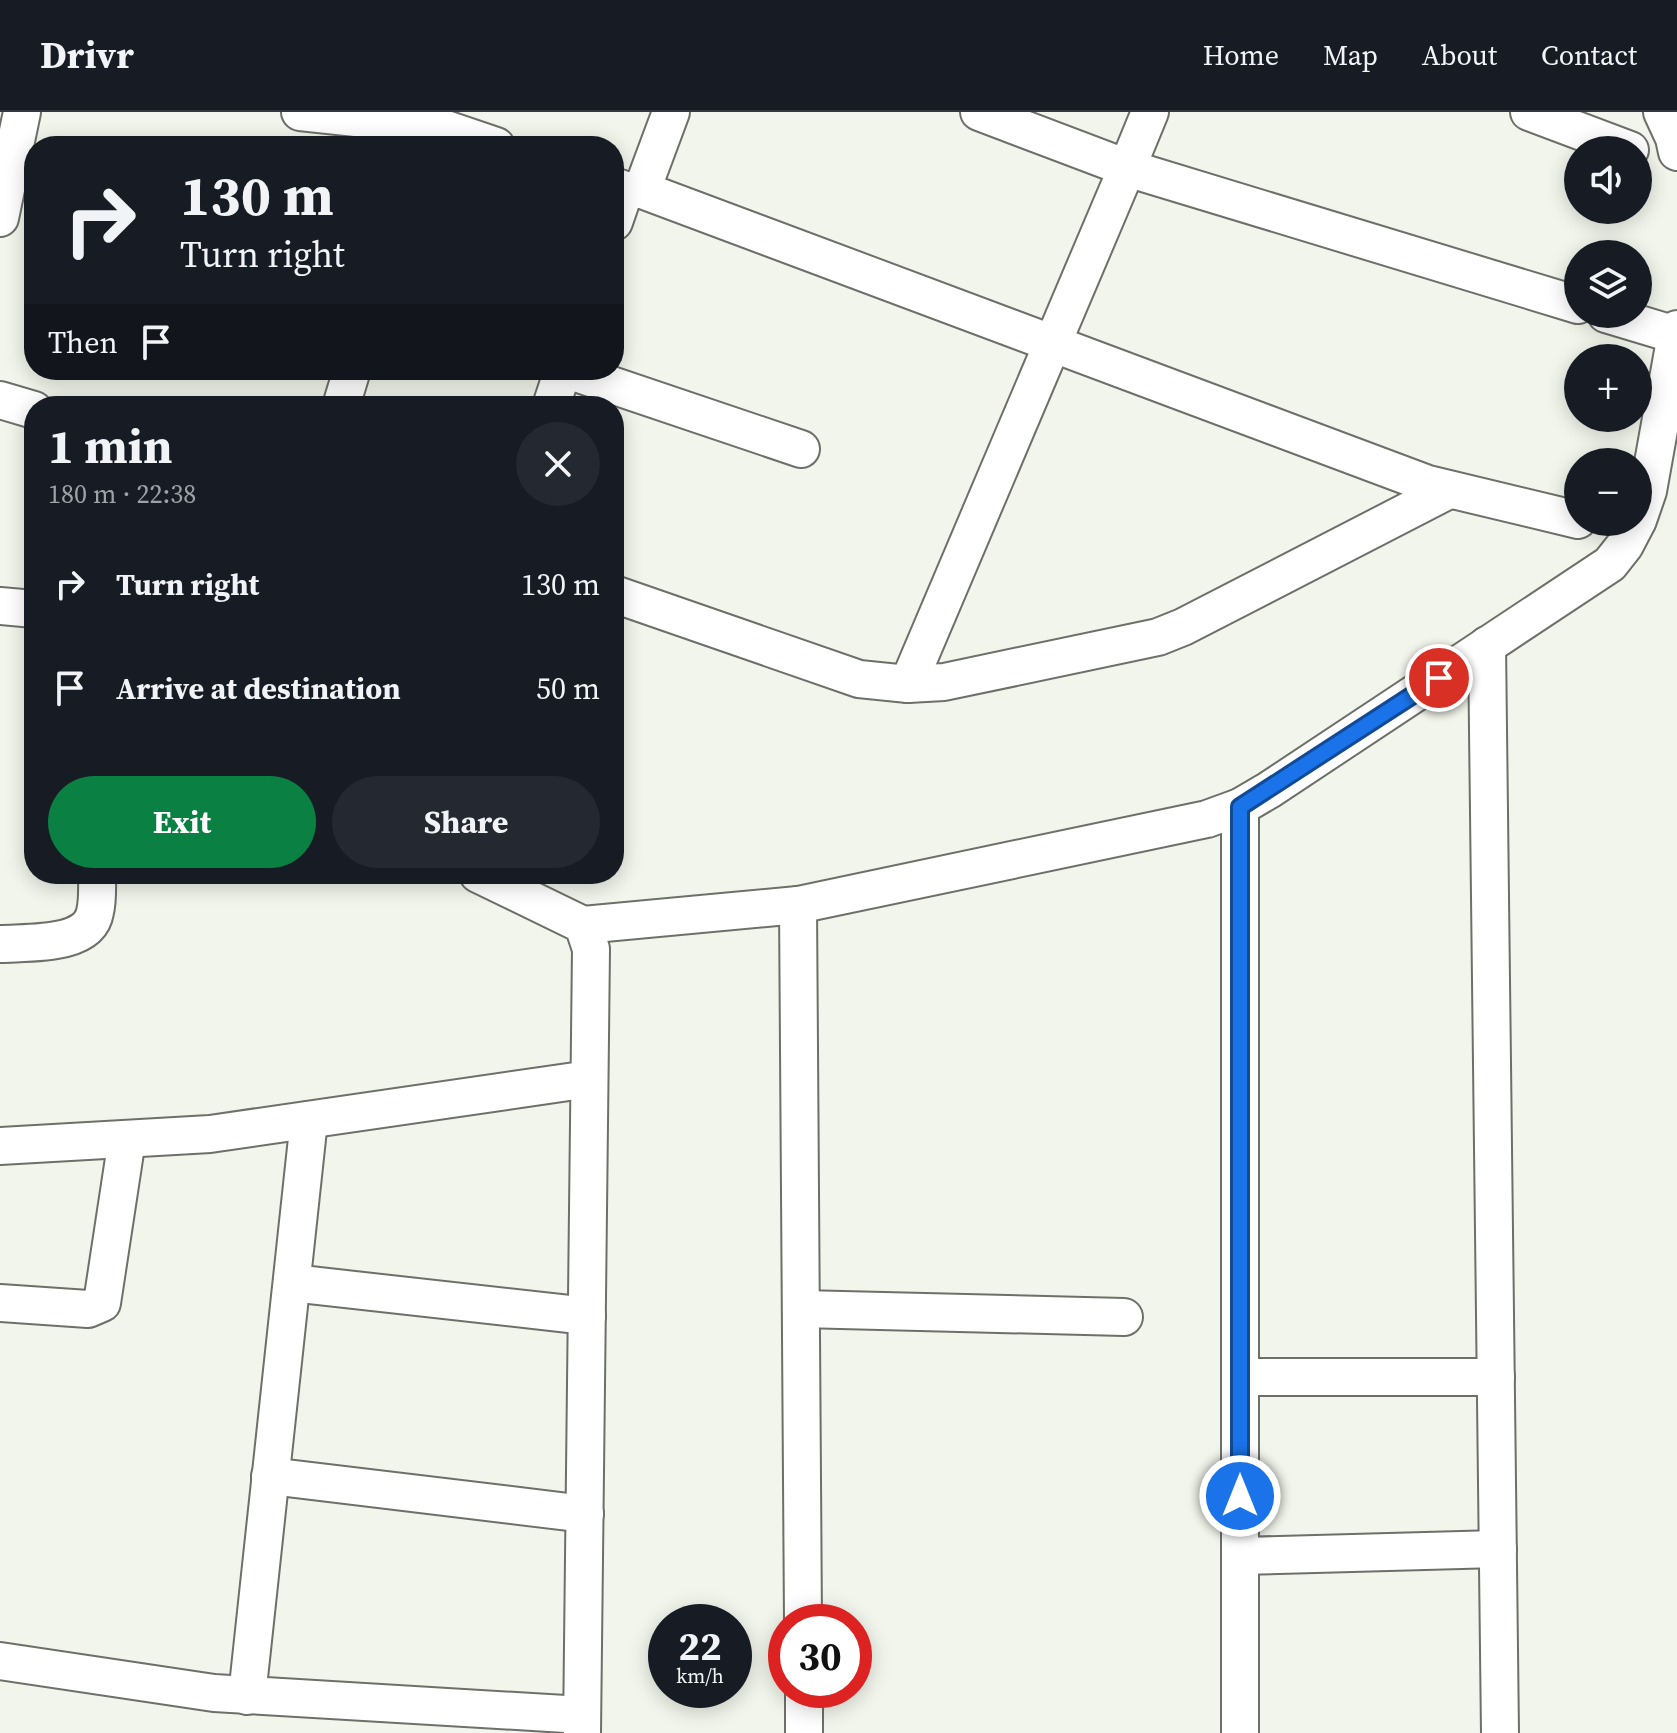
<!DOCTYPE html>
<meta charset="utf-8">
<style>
body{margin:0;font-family:"Source Serif 4",serif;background:#242831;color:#f1f3f6;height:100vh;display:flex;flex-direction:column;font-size:30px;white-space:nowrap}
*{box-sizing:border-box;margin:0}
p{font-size:26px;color:#9ea1a6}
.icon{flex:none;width:44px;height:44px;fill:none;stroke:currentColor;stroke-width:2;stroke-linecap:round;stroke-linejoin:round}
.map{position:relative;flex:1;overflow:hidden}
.details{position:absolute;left:24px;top:284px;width:600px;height:488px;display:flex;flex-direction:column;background:#171b24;border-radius:32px;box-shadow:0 4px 20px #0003}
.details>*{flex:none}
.hud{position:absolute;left:24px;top:24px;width:600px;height:244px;border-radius:32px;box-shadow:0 4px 20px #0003;background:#171b24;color:#f1f3f6;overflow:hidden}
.tools{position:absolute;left:1564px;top:24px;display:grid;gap:16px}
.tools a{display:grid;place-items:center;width:88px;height:88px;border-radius:50%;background:#171b24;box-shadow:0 4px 20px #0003;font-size:40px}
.speed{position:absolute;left:648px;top:1492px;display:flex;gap:16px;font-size:40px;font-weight:700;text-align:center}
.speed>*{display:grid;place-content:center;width:104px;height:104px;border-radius:50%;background:#171b24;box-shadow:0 4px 20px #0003;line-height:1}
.speed small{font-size:20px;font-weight:400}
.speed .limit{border:12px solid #d22;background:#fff;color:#111}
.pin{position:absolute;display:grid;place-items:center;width:68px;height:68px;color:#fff;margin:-34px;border:4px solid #fff;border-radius:50%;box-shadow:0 2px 8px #0007}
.me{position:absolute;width:88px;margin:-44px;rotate:0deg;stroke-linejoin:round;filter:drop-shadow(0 0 6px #0008)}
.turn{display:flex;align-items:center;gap:28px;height:168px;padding:0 24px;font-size:36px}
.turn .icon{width:104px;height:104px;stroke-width:2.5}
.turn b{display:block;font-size:56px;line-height:68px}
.then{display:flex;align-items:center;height:76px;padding:0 24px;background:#0003;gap:16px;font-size:30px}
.round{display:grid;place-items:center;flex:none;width:84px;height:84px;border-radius:42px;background:#242831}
.head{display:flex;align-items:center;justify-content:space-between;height:136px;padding:0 24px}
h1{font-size:48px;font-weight:700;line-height:60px}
.primary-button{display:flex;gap:16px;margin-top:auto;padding:16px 24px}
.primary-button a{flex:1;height:92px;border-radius:48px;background:#0b8043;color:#fff;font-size:32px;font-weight:700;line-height:92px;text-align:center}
.primary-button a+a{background:#242831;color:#f1f3f6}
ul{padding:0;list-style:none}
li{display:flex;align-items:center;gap:24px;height:104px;padding:0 24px}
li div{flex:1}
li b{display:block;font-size:30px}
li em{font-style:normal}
header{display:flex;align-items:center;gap:48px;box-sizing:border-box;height:112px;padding:0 40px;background:#171b24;border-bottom:2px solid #363941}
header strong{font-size:38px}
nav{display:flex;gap:44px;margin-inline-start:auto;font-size:28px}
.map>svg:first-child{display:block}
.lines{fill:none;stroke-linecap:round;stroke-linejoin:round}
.minor-casing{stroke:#6d7068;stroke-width:40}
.minor{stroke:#fff;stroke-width:36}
.route-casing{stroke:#114b97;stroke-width:20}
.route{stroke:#1a73e8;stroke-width:14}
</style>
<header>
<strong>Drivr</strong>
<nav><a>Home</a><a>Map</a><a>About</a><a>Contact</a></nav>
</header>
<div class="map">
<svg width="1677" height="1621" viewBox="0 0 1677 1621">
<rect width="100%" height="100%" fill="#f1f5eb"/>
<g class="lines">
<defs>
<g id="minor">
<polyline points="300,0 440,15"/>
<polyline points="979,0 1127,56 1150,0"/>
<polyline points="1529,0 1630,38"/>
<polyline points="1662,0 1674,26 1677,40"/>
<polyline points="425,31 429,23 440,15 496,34"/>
<polyline points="614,74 625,78 642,78 671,0"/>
<polyline points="642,78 1428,372 1578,408"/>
<polyline points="0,106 22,0"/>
<polyline points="614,110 625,78"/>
<polyline points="1606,202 1676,223"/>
<polyline points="567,258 801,337"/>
<polyline points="0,288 34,298"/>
<polyline points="341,294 352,258"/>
<polyline points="551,294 563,258"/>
<polyline points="1638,408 1648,379 1677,217"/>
<polyline points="614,482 859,567 908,572 944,570 1158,525 1183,515 1447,379"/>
<polyline points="0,494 34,497"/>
<polyline points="1487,533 1500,1621"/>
<polyline points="908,572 1127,56 1578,193"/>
<polyline points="1240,695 1240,1621"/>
<polyline points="478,762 583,813 591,837 582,1621"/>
<polyline points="798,793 803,1510"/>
<polyline points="583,813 798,793 1207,707 1240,695 1269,678 1610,452 1625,433 1637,410"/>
<path d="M0,832C27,830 89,835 95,800C98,788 97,774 97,762"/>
<polyline points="0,1034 210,1022 589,967"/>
<polyline points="292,1171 587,1204"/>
<polyline points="0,1191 88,1197 102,1191 127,1027"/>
<polyline points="801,1197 1124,1205"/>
<polyline points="1240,1265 1496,1265"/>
<polyline points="270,1364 585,1402"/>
<polyline points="1240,1444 1498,1437"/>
<polyline points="0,1549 214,1581 582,1603"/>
<polyline points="804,1578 804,1621"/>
<polyline points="247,1584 309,1008"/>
</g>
</defs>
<use href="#minor" class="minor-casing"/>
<use href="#minor" class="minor"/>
</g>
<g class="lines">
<defs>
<polyline id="route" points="1240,1384 1240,695 1439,566"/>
</defs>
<use href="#route" class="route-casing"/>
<use href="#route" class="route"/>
</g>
</svg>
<div class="tools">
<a><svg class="icon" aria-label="sound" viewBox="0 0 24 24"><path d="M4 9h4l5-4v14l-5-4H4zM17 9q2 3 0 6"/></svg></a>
<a><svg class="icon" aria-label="layers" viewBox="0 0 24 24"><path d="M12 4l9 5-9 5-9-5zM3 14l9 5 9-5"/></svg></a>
<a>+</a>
<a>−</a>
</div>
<div class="speed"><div>22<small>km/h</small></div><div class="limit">30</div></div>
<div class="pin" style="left:1439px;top:566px;background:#d93025"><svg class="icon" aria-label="arrive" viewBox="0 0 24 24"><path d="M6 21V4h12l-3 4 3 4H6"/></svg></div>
<svg class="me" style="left:1240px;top:1384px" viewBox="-20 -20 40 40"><circle r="17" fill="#1a73e8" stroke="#fff" stroke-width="3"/><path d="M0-11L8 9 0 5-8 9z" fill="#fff"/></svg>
<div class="hud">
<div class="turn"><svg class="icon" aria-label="right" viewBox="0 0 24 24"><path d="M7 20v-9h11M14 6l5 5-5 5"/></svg><div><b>130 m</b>Turn right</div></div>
<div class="then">Then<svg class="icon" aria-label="arrive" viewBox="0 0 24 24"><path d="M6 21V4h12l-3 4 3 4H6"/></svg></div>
</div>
<section class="details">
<div class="head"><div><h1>1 min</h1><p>180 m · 22:38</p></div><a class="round"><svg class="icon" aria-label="close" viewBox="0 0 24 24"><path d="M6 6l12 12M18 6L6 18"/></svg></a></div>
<ul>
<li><svg class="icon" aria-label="right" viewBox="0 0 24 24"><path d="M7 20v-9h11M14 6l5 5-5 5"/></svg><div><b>Turn right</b></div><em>130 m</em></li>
<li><svg class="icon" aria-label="arrive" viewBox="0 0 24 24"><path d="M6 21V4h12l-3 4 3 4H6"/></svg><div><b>Arrive at destination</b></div><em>50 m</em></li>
</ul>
<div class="primary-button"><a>Exit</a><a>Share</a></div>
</section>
</div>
